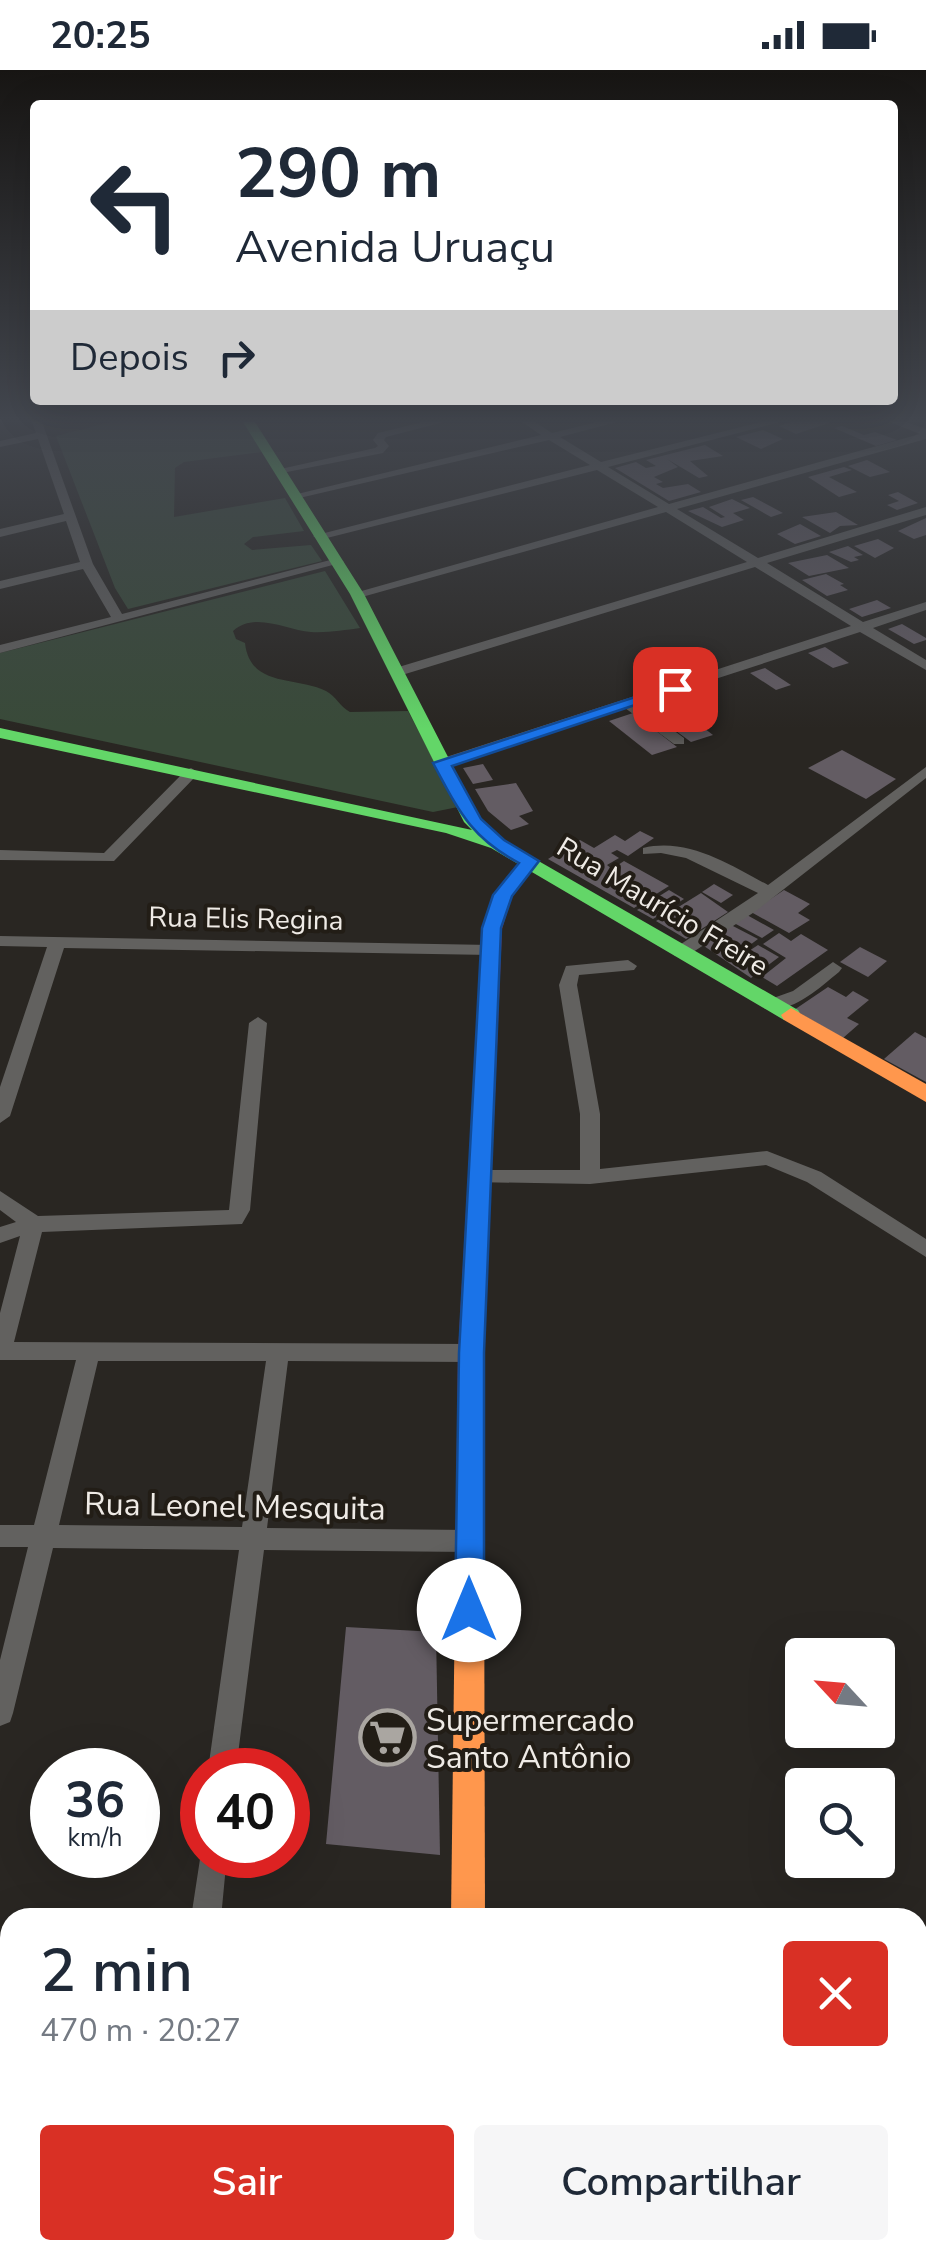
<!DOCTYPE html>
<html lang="pt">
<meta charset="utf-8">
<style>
body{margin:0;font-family:"Nunito Sans",sans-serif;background:#f6f6f7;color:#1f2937;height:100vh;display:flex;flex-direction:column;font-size:38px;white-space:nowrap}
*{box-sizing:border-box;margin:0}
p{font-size:32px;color:#747a83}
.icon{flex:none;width:55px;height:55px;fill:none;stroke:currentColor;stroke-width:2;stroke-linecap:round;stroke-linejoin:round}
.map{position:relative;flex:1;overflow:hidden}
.drawer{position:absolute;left:0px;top:1838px;width:928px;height:352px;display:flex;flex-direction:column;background:#fff;border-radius:30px 30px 0 0;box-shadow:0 10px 40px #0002}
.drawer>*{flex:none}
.top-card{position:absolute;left:30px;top:30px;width:868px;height:305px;border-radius:10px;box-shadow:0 10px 40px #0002;background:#fff;color:#1f2937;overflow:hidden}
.needle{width:65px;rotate:296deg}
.buttons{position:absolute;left:785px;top:1568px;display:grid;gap:20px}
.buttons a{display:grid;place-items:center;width:110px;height:110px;border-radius:10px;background:#fff;box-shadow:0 10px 40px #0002;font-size:50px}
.speed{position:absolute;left:30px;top:1678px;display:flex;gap:20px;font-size:50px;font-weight:700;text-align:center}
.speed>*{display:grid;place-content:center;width:130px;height:130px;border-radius:50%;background:#fff;box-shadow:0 10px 40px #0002;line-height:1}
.speed small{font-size:25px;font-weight:400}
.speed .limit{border:15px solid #d22;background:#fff;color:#111}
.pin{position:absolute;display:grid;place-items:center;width:85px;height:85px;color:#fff;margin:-42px;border-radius:20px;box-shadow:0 5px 15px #0006}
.me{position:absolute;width:110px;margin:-55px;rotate:0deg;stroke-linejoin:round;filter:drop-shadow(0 0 8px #0008)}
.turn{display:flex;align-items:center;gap:35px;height:210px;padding:0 40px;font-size:45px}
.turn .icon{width:130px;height:130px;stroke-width:2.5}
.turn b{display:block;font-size:70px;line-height:85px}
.then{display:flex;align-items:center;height:95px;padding:0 40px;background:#0003;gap:20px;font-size:38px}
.round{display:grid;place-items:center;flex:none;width:105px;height:105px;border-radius:10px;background:#f6f6f7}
.headline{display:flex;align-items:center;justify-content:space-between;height:170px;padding:0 40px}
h1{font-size:60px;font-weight:600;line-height:75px}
.cta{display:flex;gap:20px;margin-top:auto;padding:20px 40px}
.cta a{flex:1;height:115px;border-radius:10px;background:#d93025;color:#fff;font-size:40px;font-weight:600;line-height:115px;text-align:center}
.cta a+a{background:#f6f6f7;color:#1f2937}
.status{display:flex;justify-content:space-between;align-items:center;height:70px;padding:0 50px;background:#fff;direction:ltr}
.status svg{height:28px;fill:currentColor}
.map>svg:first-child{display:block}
.green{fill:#394a39}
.building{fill:#635c63}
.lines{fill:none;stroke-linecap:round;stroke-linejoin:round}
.street{fill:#62615f;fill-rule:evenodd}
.fast{fill:#63d668;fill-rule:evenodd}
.slow{fill:#ff974d;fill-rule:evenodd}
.jam{fill:#b3261e;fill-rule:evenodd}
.route{fill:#1a73e8;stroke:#114b97;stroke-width:2.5}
.labels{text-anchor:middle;stroke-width:8;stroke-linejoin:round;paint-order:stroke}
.street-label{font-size:28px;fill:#efebe6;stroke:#221d16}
.near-street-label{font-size:32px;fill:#efebe6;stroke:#221d16}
.near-poi-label{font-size:32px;fill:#efebe6;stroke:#221d16;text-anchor:start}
</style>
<div class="status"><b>20:25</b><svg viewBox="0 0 49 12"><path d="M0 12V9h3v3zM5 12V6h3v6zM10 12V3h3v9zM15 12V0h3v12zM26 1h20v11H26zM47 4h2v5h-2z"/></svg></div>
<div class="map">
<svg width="926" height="2189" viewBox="0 0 926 2189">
<rect width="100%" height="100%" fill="#292622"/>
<g class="green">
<polygon points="111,352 243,352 262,382 184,392 175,398 174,447 285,428 304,461 253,467 244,474 252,480 311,475 322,491 128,539 115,518 56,366"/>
<path d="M325,501L360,558C345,560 327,563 311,562C286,560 255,541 233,561L236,569L245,573C250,618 296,606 326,621C336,626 340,637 350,642L408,641L458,737L433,742L0,649V583Z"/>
</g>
<g class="building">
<polygon points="791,352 829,352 829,353 796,364 779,356"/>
<polygon points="842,356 864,365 875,362 897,370 876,376 834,358"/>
<polygon points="763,360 783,369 761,379 736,367"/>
<polygon points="705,375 723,386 690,391 708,406 699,408 667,389 678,397 654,407 663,412 656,414 663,418 688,414 701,422 669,431 615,398 636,392 646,398 656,396 646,390"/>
<polygon points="867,390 890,402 870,407 848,396"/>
<polygon points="844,397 852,400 829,407 857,422 839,427 808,407"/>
<polygon points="898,422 918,433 897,440 887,435 899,431 888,425"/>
<polygon points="753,427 783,443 771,447 741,430"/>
<polygon points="732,429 750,438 733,443 744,450 722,457 688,441 703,437 721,448 725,447 709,437"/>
<polygon points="836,442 858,455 840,456 830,463 802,447"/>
<polygon points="926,448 926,465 914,469 898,461"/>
<polygon points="800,454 821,466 795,474 777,464"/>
<polygon points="878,469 894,478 875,488 854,476"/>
<polygon points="848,476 863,485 854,487 859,490 851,492 829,482"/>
<polygon points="827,485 849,498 809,506 788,493"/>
<polygon points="826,504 844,514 840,515 848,520 827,526 802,510"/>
<polygon points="877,530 891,538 862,547 849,539"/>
<polygon points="902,554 926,568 926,570 914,574 888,559"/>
<polygon points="825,577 849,593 833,598 808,583"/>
<polygon points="765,598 791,615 776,620 750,603"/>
<polygon points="668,631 691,648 713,665 691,672 646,639"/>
<polygon points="633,643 677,677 652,685 609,651"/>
<polygon points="842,680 896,709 866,729 808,698"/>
<polygon points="483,694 493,710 473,714 463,698"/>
<polygon points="516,713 533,741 519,746 529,754 511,760 488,741 475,719"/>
<polygon points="640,761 654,768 628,786 617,780 611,783 619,788 607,795 612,799 624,791 669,816 634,838 548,789 561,781 566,784 579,776 574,773 580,770 594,778 615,765 625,771"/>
<polygon points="714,814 733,825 721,833 702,822"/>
<polygon points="669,820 684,829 653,849 637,840"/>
<polygon points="784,820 810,834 798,843 810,850 789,863 751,842"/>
<polygon points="701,823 728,842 686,869 656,851"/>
<polygon points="747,845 774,860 762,868 734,853"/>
<polygon points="731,855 758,869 746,878 719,863"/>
<polygon points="779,863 791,871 801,864 828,880 777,916 762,907 786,888 763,874"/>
<polygon points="715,865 743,885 758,875 779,887 751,908 701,874"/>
<polygon points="860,877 887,891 868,907 840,892"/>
<polygon points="828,917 846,927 853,921 869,930 847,948 859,954 843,968 794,940"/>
<polygon points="915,962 926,968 926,1012 884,989"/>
<polygon points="346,1557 436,1562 440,1785 326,1774"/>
</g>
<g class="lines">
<g class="street">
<polygon points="32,352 42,352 93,494 122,544 338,488 344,492 0,583 0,575 111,547 83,499 0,519 0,511 80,492 66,451 0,467 0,459 64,444 38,369 0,377 0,371 36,363"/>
<polygon points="423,352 444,352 386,367 384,370 389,376 383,383 282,403 276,400 375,378 378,376 373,370 378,363"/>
<polygon points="522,352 535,352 552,363 597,352 617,352 560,367 601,392 761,352 780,352 608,397 669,434 920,364 890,352 906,352 926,359 926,369 677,439 758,488 926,437 926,445 767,493 863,552 926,532 926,540 873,558 926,590 926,600 860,562 638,634 684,668 684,674 674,674 625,638 447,696 437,696 437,690 851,556 755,497 402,605 392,605 392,599 747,492 666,442 362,527 351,524 658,437 597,400 319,470 313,466 590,395 549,370 295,429 289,426 541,365"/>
<path d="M926,697V708L756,841L687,886H675L672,882L675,878L758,823L686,788L661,783L643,784V778C688,767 730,795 768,815Z"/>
<polygon points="191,698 199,703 196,706 114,791 0,790 0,780 104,783 186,700"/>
<polygon points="0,866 491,875 500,880 491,885 64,878 10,1046 0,1053 0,1017 47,877 0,876"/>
<polygon points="628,890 637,896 634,900 579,905 577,915 600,1044 600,1099 767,1081 821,1102 926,1169 926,1187 807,1112 766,1095 590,1114 473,1112 470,1107 473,1102 480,1100 580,1100 580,1044 559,915 566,896"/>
<path d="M833,892L842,898L839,902C818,919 793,943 765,939L762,935L765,931L793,921Z"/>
<path d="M258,947L267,953L250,1140L242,1154L42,1162L14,1272L471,1274L479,1277L482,1283L479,1289L471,1292L288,1291L267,1458L469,1460L478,1463L481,1471L478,1479L469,1482L264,1480L236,1700H208L239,1480L53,1478L13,1643L10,1652L0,1656V1590L28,1477H0V1455H34L76,1290H0V1243L20,1166L0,1173V1157L16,1152L0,1140V1121L38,1146L229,1140L249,953ZM98,1291H266L242,1457L59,1455Z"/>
<polygon points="202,1776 202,1785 227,1785 221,1848 191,1848"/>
<polygon points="0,1931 10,1933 10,1963 0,1961"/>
<rect x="443" y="2180" width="34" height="9"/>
<polygon points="858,2180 896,2180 900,2189 862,2189"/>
</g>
<polygon class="fast" points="243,352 255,352 364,524 480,749 502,770 798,940 801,945 798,950 784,950 491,778 446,763 0,668 0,658 472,760 464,752 350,524"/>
<g class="slow">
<polygon points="791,938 926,1014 926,1032 784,950 781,945"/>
<polygon points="470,1435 480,1438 484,1447 485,1848 451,1848 456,1447 460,1438"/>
</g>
<polygon class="jam" points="530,786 539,791 512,826 502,859 484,1283 484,1447 480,1456 470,1459 460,1456 456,1447 458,1283 482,859 494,825 524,787"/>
</g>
<linearGradient id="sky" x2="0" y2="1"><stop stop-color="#171513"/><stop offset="0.53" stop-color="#43474f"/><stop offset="1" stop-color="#43474f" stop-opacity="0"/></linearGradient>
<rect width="926" height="659" fill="url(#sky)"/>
<path class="route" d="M669,616L683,619L452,696L481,749L504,770L539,791L512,826L501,858L484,1283V1540L480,1550L469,1554L459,1550L455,1540L459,1283L482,858L493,825L519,793C470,767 459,741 433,693Z"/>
<defs>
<symbol id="supermarket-ring" viewBox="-11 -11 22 22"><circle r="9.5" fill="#221d16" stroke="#aaa6a1" stroke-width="1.5"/><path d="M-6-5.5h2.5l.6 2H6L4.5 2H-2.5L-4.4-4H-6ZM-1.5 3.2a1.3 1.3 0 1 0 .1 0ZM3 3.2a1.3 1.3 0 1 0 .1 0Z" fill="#aaa6a1"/></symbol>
</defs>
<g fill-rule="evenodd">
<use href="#supermarket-ring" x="356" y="1636" width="63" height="63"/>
</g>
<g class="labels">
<g class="street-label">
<text transform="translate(663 836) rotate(31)" y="10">Rua Maurício Freire</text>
<text transform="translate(246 848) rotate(1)" y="10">Rua Elis Regina</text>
</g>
<g class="near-street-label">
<text transform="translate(235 1436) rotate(1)" y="11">Rua Leonel Mesquita</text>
</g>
<g class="near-poi-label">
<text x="426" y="1661">Supermercado<tspan x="426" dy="37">Santo Antônio</tspan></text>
</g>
</g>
</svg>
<div class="buttons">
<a><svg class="needle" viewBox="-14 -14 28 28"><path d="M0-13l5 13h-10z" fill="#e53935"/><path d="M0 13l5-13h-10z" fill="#747a83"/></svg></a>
<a><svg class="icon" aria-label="search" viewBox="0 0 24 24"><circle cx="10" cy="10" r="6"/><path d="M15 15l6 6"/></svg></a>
</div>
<div class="speed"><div>36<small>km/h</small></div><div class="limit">40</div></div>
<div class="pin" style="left:675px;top:619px;background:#d93025"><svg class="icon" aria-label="arrive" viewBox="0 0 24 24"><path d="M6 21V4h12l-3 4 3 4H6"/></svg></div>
<svg class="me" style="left:469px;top:1540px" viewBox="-20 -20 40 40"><circle r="19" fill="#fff"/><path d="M0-13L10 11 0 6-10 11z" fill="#1a73e8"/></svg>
<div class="top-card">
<div class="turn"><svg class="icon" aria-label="left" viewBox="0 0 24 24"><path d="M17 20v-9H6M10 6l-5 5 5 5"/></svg><div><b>290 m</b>Avenida Uruaçu</div></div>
<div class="then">Depois<svg class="icon" aria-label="right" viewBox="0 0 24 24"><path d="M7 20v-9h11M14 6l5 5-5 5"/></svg></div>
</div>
<section class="drawer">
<div class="headline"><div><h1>2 min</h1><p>470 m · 20:27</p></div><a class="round" style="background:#d93025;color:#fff"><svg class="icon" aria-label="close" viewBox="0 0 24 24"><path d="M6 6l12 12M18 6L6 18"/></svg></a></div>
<div class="cta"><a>Sair</a><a>Compartilhar</a></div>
</section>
</div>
